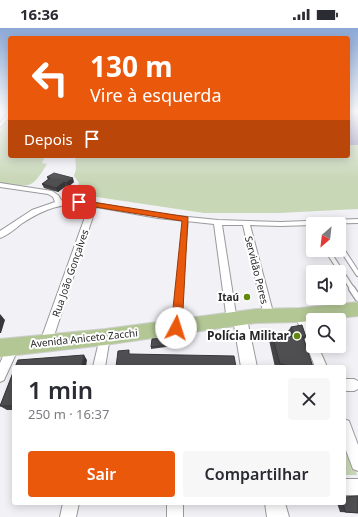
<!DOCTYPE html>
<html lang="pt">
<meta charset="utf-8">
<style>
body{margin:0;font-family:"Noto Sans",sans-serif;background:#f7f7f7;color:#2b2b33;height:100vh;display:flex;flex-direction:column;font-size:15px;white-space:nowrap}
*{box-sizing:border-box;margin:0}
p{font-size:13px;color:#7c7c81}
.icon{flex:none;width:22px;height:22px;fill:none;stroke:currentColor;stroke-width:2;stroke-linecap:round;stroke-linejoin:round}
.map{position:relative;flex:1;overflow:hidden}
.sheet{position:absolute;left:12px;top:337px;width:334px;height:140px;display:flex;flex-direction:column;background:#fff;border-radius:4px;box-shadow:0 2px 10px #0003}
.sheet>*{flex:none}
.banner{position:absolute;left:8px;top:8px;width:342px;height:122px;border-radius:4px;box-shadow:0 2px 10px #0003;background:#ea580c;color:#fff;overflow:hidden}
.needle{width:26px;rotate:208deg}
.controls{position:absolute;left:306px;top:189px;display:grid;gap:8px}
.controls a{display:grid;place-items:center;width:40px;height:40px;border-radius:4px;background:#fff;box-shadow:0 2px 10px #0003;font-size:20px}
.pin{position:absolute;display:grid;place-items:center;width:34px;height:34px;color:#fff;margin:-17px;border-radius:8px;box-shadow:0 2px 6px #0006}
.me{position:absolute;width:44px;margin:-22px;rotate:5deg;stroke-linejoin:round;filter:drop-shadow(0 0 3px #0008)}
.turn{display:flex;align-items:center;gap:14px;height:84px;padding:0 16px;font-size:18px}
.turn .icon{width:52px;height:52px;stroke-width:2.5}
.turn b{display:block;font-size:28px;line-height:34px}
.then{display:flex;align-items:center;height:38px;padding:0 16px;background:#0003;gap:8px;font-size:15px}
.round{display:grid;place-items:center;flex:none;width:42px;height:42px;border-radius:4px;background:#f7f7f7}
.summary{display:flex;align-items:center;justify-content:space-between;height:68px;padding:0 16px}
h1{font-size:24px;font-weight:600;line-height:30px}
.action{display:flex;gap:8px;margin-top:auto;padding:8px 16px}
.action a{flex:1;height:46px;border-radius:4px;background:#ea580c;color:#fff;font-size:16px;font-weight:600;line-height:46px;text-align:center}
.action a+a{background:#f7f7f7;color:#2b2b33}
.status{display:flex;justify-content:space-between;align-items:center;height:28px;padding:0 20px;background:#fff;direction:ltr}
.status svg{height:11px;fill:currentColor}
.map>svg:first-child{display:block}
.green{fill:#c8d7b6}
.water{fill:#9f97bc}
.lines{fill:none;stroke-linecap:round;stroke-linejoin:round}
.service-far1-casing{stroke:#9a9a9e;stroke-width:6}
.service-casing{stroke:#9a9a9e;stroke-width:8}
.minor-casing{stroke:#9a9a9e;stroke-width:2}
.tertiary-casing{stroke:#9a9a9e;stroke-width:2}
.primary-casing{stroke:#cfcfcf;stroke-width:2}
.service-far1{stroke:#fff;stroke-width:4}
.service{stroke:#fff;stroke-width:5.5}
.minor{fill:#fff;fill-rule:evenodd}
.tertiary{fill:#fff;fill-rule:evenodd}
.primary{fill:#b3c795;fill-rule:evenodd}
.wall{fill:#444346}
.shaded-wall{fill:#373739}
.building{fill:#4f4e51;stroke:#373739}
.route{fill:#ea580c;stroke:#983908}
.poi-dot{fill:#62880e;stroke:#fff;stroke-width:1.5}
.labels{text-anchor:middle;stroke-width:4;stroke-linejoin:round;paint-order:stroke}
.street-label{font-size:10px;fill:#262527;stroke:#fff}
.poi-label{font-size:10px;font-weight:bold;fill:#262527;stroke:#fff;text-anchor:end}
.near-poi-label{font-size:12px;font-weight:bold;fill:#262527;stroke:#fff;text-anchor:end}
</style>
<div class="status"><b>16:36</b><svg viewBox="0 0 49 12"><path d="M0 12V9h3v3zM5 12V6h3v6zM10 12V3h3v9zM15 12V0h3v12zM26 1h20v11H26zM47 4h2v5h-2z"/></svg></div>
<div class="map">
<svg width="358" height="489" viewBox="0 0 358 489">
<rect width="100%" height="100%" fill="#f2f1f6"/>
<g class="green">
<path d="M5,95H10V128H45L42,135L47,136C31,163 30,158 0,155V102Z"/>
<polygon points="348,117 358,117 358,181 279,185 204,185 90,168 77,164 79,155 74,148 76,141 75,128 348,128"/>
<polygon points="344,410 357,447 344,447"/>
</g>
<rect class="water" x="348" y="83" width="10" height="34"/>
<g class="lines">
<defs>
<g id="service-far1">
<polyline points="339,217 358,246"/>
<polyline points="327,222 353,262"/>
<polyline points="180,262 186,191"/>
</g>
<g id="service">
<polyline points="352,261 358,270"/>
<polyline points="177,296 180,261"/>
</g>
<g id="minor">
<polygon points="8,85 10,85 10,89 0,99 0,95"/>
<path d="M0,155L52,163L58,167L62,173L79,172L158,186L218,192L281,194L358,191V195L313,196V197L281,198L250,197L274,288L273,291L269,292L265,291L264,288L243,197H222L237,293L236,296L232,298L228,296L227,293L214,196L158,190L96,179L52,314L50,318L46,319L42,318L40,314L89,178C62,173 43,182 21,196C15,201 8,207 0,210V203L32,182L55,174L53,169L48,166L0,159Z"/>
<polygon points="300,283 304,284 313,306 313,318 318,318 327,339 315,339 295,287 296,284"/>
<polygon points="105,304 109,305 110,309 105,339 93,339 100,309 101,305"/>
<polygon points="14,312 18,313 20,317 4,352 0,354 0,335 10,313"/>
<polygon points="344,351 354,351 358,353 358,361 354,363 344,363"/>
<polygon points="344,391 349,393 358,417 358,443 353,441 344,417"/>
<rect x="344" y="451" width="14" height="16"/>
<polygon points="63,475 79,475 76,489 60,489"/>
<rect x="167" y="475" width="16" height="14"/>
</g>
<g id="tertiary">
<polygon points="240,285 245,287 247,291 257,339 241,339 233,291 235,287"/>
<polygon points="265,475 285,475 289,489 267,489"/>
</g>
<polygon id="primary" points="358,274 358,288 300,294 256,295 105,317 0,329 0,311 105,301 256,281 300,280"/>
</defs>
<use href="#service-far1" class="service-far1-casing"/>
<use href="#service" class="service-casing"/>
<use href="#minor" class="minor-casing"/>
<use href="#tertiary" class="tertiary-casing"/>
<use href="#primary" class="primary-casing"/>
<use href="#service-far1" class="service-far1"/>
<use href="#service" class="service"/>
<use href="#minor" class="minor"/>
<use href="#tertiary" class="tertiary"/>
<use href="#primary" class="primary"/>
</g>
<g class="wall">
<polygon points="47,149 74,154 68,159 66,158 58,164 44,160 42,156 48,152"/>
<polygon points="291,299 306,309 304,312 313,339 275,339 269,312 272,307 291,308 288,303"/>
<polygon points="181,315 181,317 151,321 151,319"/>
<polygon points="14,342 14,382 7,382 0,378"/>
<polygon points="337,475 344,475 358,485 340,484"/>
</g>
<g class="shaded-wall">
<polygon points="73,150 74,154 68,159 66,155"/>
<polygon points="64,154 66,158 58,164 56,160"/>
<polygon points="0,286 5,292 1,305 0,305"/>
<polygon points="84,327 87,332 86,339 81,339"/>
</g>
<g class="building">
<polygon points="54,145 73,150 66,155 64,154 56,160 42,156 50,150 47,149"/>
<polygon points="302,297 306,309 295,309 291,299"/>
<polygon points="272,307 303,309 313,339 294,339 280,336"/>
<polygon points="180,309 181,315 151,319 152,311"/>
<polygon points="129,322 129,326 234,328 236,339 116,339 118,323"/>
<polygon points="84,327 81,339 15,339 18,332"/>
<polygon points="14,342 14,378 0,378"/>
<polygon points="358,468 358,485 345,484 343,475 344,475 344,469"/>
</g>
<linearGradient id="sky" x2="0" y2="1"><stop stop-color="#8ba8d6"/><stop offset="0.55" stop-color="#f9f9fb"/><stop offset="1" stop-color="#f9f9fb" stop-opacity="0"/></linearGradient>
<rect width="358" height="152" fill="url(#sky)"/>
<polygon class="route" points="79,172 188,189 182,300 180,303 176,305 173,303 171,300 182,193 77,176 77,173"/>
<g class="poi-dot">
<circle cx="247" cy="269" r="4"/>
<circle cx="297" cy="308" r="4"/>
</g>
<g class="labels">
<g class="street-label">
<text transform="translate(257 242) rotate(76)" y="4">Servidão Peres</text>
<text transform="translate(70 245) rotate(-71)" y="4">Rua João Gonçalves</text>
<text transform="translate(84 310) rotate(-6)" y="4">Avenida Aniceto Zacchi</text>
</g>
<g class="poi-label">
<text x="239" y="273">Itaú</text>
</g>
<g class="near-poi-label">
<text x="289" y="312">Polícia Militar</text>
</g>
</g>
</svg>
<div class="controls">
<a><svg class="needle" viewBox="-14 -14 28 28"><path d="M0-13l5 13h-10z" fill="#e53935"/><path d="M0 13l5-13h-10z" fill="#7c7c81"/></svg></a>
<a><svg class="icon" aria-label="sound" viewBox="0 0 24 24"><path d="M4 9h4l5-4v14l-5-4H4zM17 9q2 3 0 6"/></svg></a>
<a><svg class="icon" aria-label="search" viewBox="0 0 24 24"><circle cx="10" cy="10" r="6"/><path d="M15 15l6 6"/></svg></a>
</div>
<div class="pin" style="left:79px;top:174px;background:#d93025"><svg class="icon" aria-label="arrive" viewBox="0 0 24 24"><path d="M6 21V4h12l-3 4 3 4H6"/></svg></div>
<svg class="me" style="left:176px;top:300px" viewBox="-20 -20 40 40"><circle r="19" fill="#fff"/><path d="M0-13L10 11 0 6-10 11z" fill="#ea580c"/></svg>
<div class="banner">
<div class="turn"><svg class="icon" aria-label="left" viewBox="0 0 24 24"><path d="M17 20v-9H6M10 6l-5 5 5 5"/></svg><div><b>130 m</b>Vire à esquerda</div></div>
<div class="then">Depois<svg class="icon" aria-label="arrive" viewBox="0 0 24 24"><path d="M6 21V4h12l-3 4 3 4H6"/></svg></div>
</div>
<section class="sheet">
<div class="summary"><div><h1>1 min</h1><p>250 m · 16:37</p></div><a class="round"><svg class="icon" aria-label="close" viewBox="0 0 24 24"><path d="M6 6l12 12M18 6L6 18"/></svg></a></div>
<div class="action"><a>Sair</a><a>Compartilhar</a></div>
</section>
</div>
